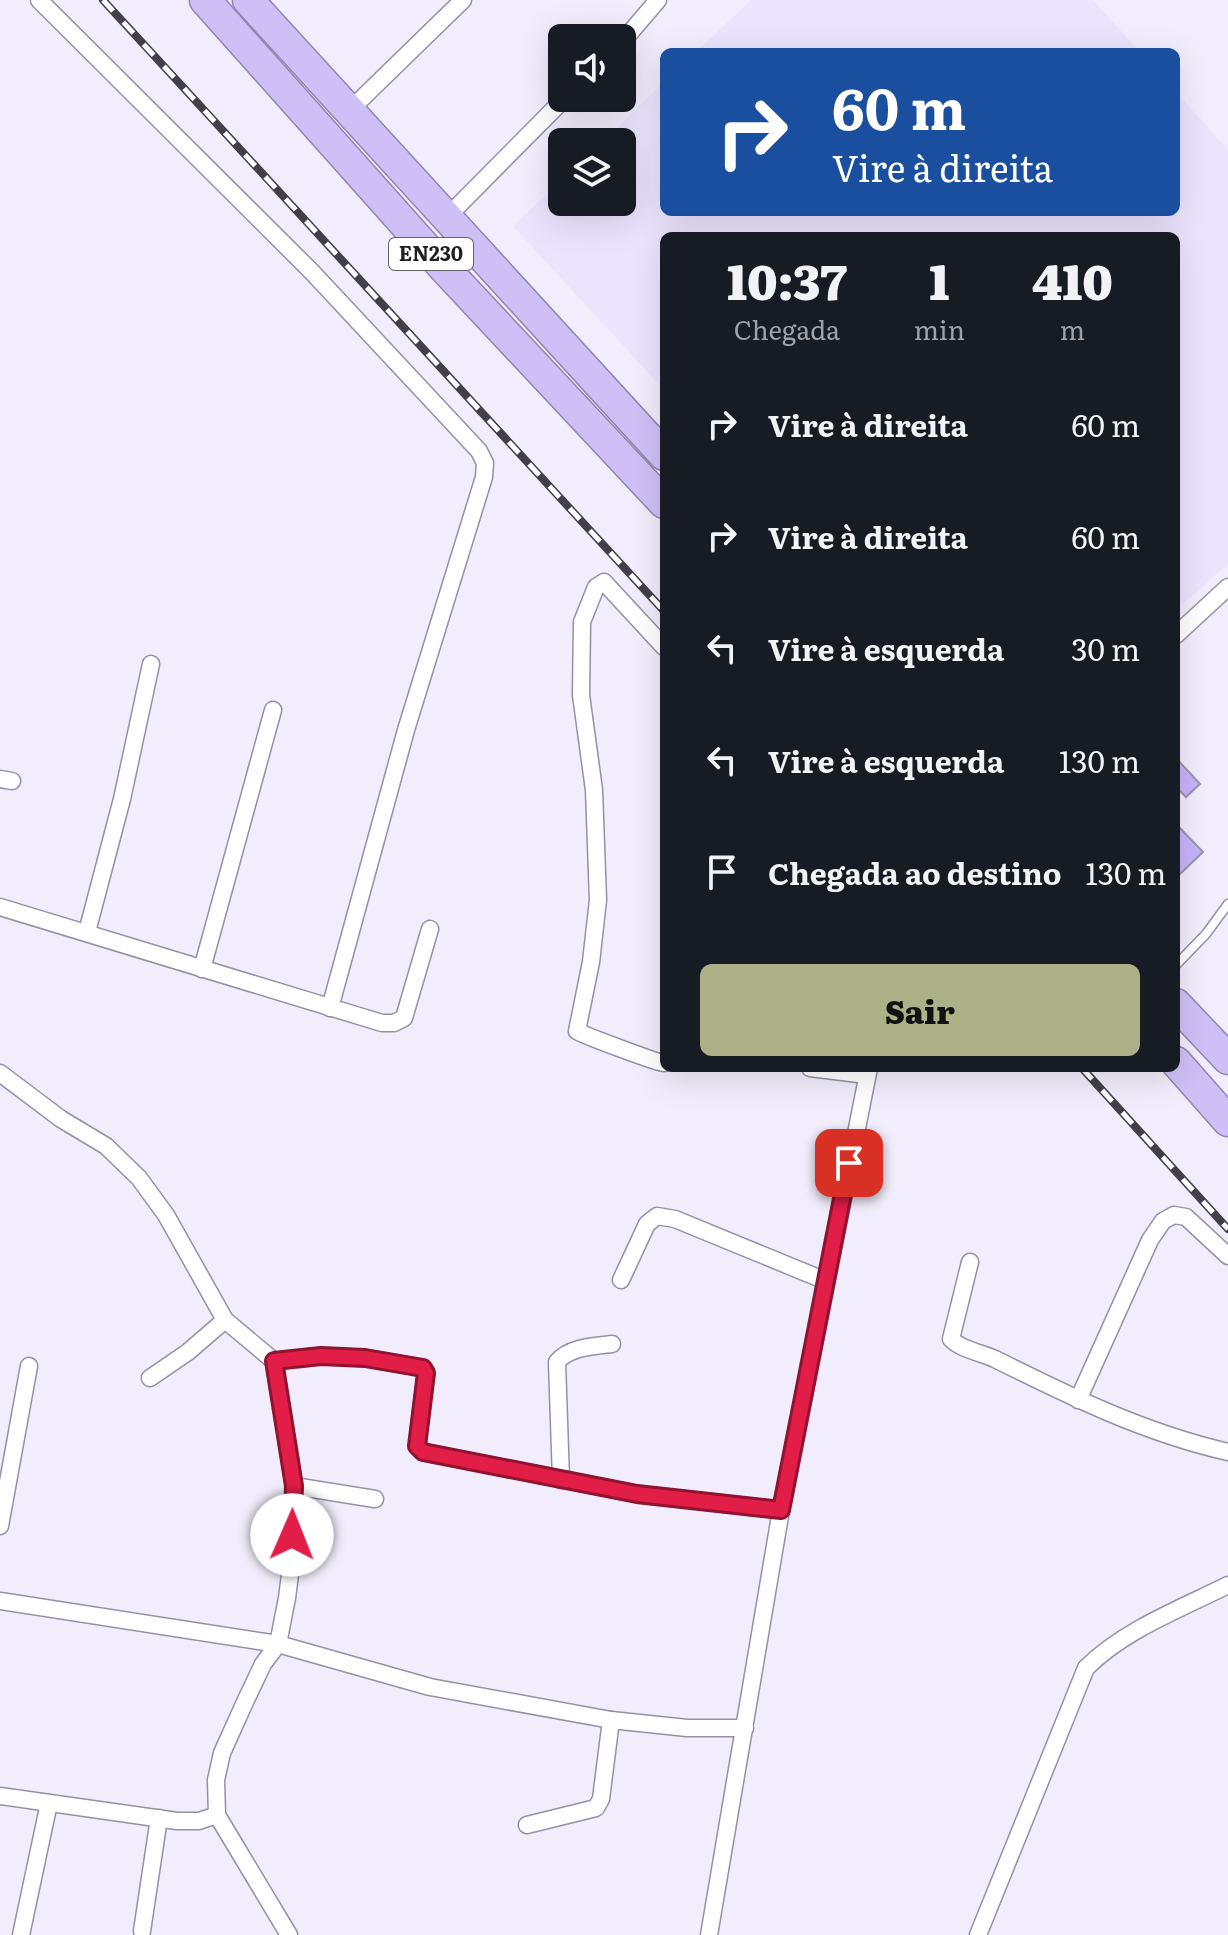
<!DOCTYPE html>
<html lang="pt">
<meta charset="utf-8">
<style>
body{margin:0;font-family:Literata,serif;background:#20242c;color:#f1f3f6;height:100vh;display:flex;flex-direction:column;font-size:30px;white-space:nowrap}
*{box-sizing:border-box;margin:0}
p{font-size:26px;color:#9ea1a6}
.icon{flex:none;width:44px;height:44px;fill:none;stroke:currentColor;stroke-width:2;stroke-linecap:round;stroke-linejoin:round}
.map{position:relative;flex:1;overflow:hidden}
.sheet{position:absolute;left:660px;top:232px;width:520px;height:840px;display:flex;flex-direction:column;background:#171b24;border-radius:12px;box-shadow:0 8px 32px #0002}
.sheet>*{flex:none}
.top-card{position:absolute;left:660px;top:48px;width:520px;height:168px;border-radius:12px;box-shadow:0 8px 32px #0002;background:#1a4fa0;color:#fff;overflow:hidden}
.buttons{position:absolute;left:548px;top:24px;display:grid;gap:16px}
.buttons a{display:grid;place-items:center;width:88px;height:88px;border-radius:12px;background:#171b24;box-shadow:0 8px 32px #0002;font-size:40px}
.pin{position:absolute;display:grid;place-items:center;width:68px;height:68px;color:#fff;margin:-34px;border-radius:16px;box-shadow:0 4px 12px #0006}
.me{position:absolute;width:88px;margin:-44px;rotate:1deg;stroke-linejoin:round;filter:drop-shadow(0 0 6px #0008)}
.turn{display:flex;align-items:center;gap:28px;height:168px;padding:0 40px;font-size:36px}
.turn .icon{width:104px;height:104px;stroke-width:2.5}
.turn b{display:block;font-size:56px;line-height:68px}
.eta{display:flex;justify-content:space-evenly;align-items:center;height:136px;text-align:center}
.eta b{font-size:48px;font-weight:800;line-height:56px}
.cta{display:flex;gap:16px;margin-top:auto;padding:16px 40px}
.cta a{flex:1;height:92px;border-radius:12px;background:#acb187;color:#111;font-size:32px;font-weight:800;line-height:92px;text-align:center}
ul{padding:0;list-style:none}
li{display:flex;align-items:center;gap:24px;height:112px;padding:0 40px}
li div{flex:1}
li b{display:block;font-size:30px}
li em{font-style:normal}
.map>svg:first-child{display:block}
.built{fill:#eae4fd}
.building{fill:#c7b3fb;stroke:#9a95ab;stroke-width:2}
.lines{fill:none;stroke-linecap:round;stroke-linejoin:round}
.lane-casing{stroke:#9590a6;stroke-width:11}
.street-casing{stroke:#9590a6;stroke-width:19}
.highway-casing{stroke:#9187ad;stroke-width:33}
.lane{stroke:#fff;stroke-width:8}
.street{stroke:#fff;stroke-width:16}
.highway{stroke:#cec0f6;stroke-width:30}
.rail-casing{stroke:#413f48;stroke-width:8}
.rail{stroke:#fff;stroke-width:5;stroke-dasharray:15;stroke-linecap:butt}
.route-casing{stroke:#92132f;stroke-width:20}
.route{stroke:#e11d48;stroke-width:14}
.labels{text-anchor:middle;stroke-width:7;stroke-linejoin:round;paint-order:stroke}
.shield{fill:#fff;stroke:#636267;stroke-width:2}
.shield-label{font-size:20px;font-weight:bold;fill:#201e26}
</style>
<div class="map">
<svg width="1228" height="1935" viewBox="0 0 1228 1935">
<rect width="100%" height="100%" fill="#f1edfc"/>
<g class="built">
<polygon points="751,0 1093,0 1140,52 696,52"/>
<polygon points="664,82 664,212 1176,212 1176,92 1228,150 1228,564 1176,610 1176,236 664,236 664,390 513,226 562,180 562,202 622,202 622,142 602,142"/>
</g>
<g class="building">
<polygon points="1176,758 1200,784 1186,797 1176,787"/>
<polygon points="1178,826 1203,852 1176,878 1176,829"/>
</g>
<g class="lines">
<defs>
<polyline id="lane" points="1176,965 1206,934 1228,904"/>
<g id="street">
<polyline points="39,0 312,272 479,451 485,463 484,477 406,730 330,1008"/>
<polyline points="622,42 658,0"/>
<polyline points="350,110 463,0"/>
<polyline points="447,217 565,98"/>
<polyline points="1176,635 1228,587"/>
<path d="M664,647L604,582L596,587L582,622L581,695L594,790L598,900L591,962L577,1031C583,1035 658,1063 664,1063"/>
<polyline points="0,779 12,781"/>
<polyline points="0,907 382,1023 394,1023 404,1018 430,929"/>
<polyline points="87,932 122,799 151,664"/>
<polyline points="202,969 273,710"/>
<polyline points="810,1068 867,1075"/>
<polyline points="0,1073 61,1119 106,1146 139,1178 166,1215 225,1320 274,1361 321,1356 365,1358 423,1368 426,1373 417,1446 423,1452 637,1494 781,1510"/>
<path d="M970,1262L951,1339C960,1349 982,1353 995,1359C1071,1397 1145,1433 1228,1452"/>
<polyline points="621,1280 647,1224 657,1216 675,1219 826,1281"/>
<polyline points="274,1361 294,1486 292,1559 287,1598 278,1644 263,1664 245,1702 222,1753 216,1780 217,1815 289,1935"/>
<polyline points="150,1378 188,1352 225,1320"/>
<polyline points="1078,1400 1150,1240 1163,1221 1174,1215 1186,1217 1228,1256"/>
<path d="M561,1480L557,1362C569,1347 594,1346 612,1344"/>
<polyline points="294,1486 375,1499"/>
<polyline points="0,1526 29,1366"/>
<polyline points="0,1601 278,1644 430,1687 611,1720 687,1728 745,1728"/>
<polyline points="0,1796 177,1821 199,1821 217,1815"/>
<polyline points="527,1825 596,1808 601,1799 611,1720"/>
<polyline points="142,1931 159,1818"/>
<polyline points="21,1935 49,1803"/>
<polyline points="709,1935 781,1510 869,1068"/>
<path d="M978,1935L1086,1668C1124,1630 1180,1609 1228,1585"/>
</g>
<g id="highway">
<polyline points="205,0 444,268 664,503"/>
<polyline points="248,0 664,455"/>
<polyline points="1176,1004 1228,1059"/>
<polyline points="1176,1062 1228,1121"/>
</g>
</defs>
<use href="#lane" class="lane-casing"/>
<use href="#street" class="street-casing"/>
<use href="#highway" class="highway-casing"/>
<use href="#lane" class="lane"/>
<use href="#street" class="street"/>
<use href="#highway" class="highway"/>
<defs>
<g id="rail">
<polyline points="103,0 664,611"/>
<polyline points="1082,1068 1228,1229"/>
</g>
</defs>
<use href="#rail" class="rail-casing"/>
<use href="#rail" class="rail"/>
</g>
<g class="lines">
<defs>
<polyline id="route" points="292,1535 294,1486 274,1361 321,1356 365,1358 423,1368 426,1373 417,1446 423,1452 637,1494 781,1510 849,1163"/>
</defs>
<use href="#route" class="route-casing"/>
<use href="#route" class="route"/>
</g>
<g class="labels">
<rect class="shield" x="389" y="238" width="84" height="32" rx="6"/>
<g class="shield-label">
<text x="431" y="261">EN230</text>
</g>
</g>
</svg>
<div class="buttons">
<a><svg class="icon" aria-label="sound" viewBox="0 0 24 24"><path d="M4 9h4l5-4v14l-5-4H4zM17 9q2 3 0 6"/></svg></a>
<a><svg class="icon" aria-label="layers" viewBox="0 0 24 24"><path d="M12 4l9 5-9 5-9-5zM3 14l9 5 9-5"/></svg></a>
</div>
<div class="pin" style="left:849px;top:1163px;background:#d93025"><svg class="icon" aria-label="arrive" viewBox="0 0 24 24"><path d="M6 21V4h12l-3 4 3 4H6"/></svg></div>
<svg class="me" style="left:292px;top:1535px" viewBox="-20 -20 40 40"><circle r="19" fill="#fff"/><path d="M0-13L10 11 0 6-10 11z" fill="#e11d48"/></svg>
<div class="top-card">
<div class="turn"><svg class="icon" aria-label="right" viewBox="0 0 24 24"><path d="M7 20v-9h11M14 6l5 5-5 5"/></svg><div><b>60 m</b>Vire à direita</div></div>
</div>
<section class="sheet">
<div class="eta">
<div><b>10:37</b><p>Chegada</p></div>
<div><b>1</b><p>min</p></div>
<div><b>410</b><p>m</p></div>
</div>
<ul>
<li><svg class="icon" aria-label="right" viewBox="0 0 24 24"><path d="M7 20v-9h11M14 6l5 5-5 5"/></svg><div><b>Vire à direita</b></div><em>60 m</em></li>
<li><svg class="icon" aria-label="right" viewBox="0 0 24 24"><path d="M7 20v-9h11M14 6l5 5-5 5"/></svg><div><b>Vire à direita</b></div><em>60 m</em></li>
<li><svg class="icon" aria-label="left" viewBox="0 0 24 24"><path d="M17 20v-9H6M10 6l-5 5 5 5"/></svg><div><b>Vire à esquerda</b></div><em>30 m</em></li>
<li><svg class="icon" aria-label="left" viewBox="0 0 24 24"><path d="M17 20v-9H6M10 6l-5 5 5 5"/></svg><div><b>Vire à esquerda</b></div><em>130 m</em></li>
<li><svg class="icon" aria-label="arrive" viewBox="0 0 24 24"><path d="M6 21V4h12l-3 4 3 4H6"/></svg><div><b>Chegada ao destino</b></div><em>130 m</em></li>
</ul>
<div class="cta"><a>Sair</a></div>
</section>
</div>
